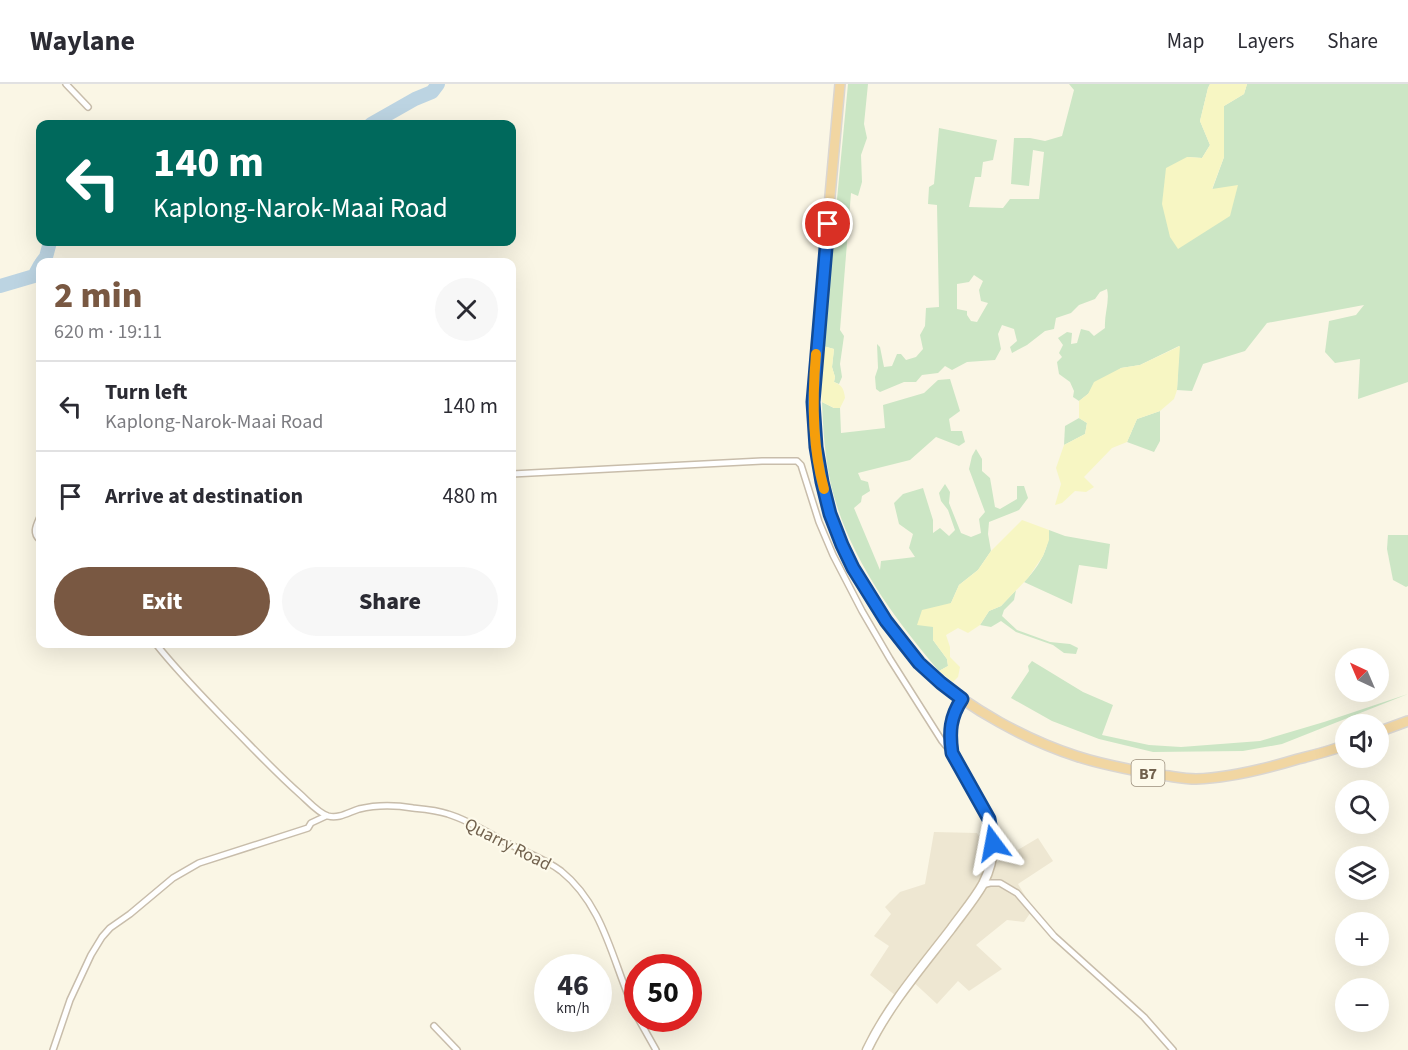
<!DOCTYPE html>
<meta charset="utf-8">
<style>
body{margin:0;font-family:"Source Sans 3",sans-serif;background:#f7f7f7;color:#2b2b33;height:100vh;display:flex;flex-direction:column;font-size:22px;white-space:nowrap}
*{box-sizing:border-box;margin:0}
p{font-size:20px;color:#7c7c81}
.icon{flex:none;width:33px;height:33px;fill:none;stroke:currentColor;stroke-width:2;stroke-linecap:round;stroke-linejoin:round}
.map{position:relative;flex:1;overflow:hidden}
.drawer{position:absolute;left:36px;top:174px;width:480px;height:390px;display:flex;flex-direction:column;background:#fff;border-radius:12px;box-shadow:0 6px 24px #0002}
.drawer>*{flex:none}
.banner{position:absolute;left:36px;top:36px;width:480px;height:126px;border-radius:12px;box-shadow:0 6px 24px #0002;background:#00695c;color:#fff;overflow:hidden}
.needle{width:39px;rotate:316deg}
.fabs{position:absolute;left:1335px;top:564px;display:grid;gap:12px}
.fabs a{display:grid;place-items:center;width:54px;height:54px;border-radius:50%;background:#fff;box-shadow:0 6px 24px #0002;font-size:30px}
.speed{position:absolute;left:534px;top:870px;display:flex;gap:12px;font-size:30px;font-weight:700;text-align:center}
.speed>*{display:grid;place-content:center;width:78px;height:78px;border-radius:50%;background:#fff;box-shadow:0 6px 24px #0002;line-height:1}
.speed small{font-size:15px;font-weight:400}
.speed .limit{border:9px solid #d22;background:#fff;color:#111}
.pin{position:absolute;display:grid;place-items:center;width:51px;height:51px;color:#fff;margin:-26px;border:3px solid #fff;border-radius:50%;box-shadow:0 2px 6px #0007}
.me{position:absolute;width:66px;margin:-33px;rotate:347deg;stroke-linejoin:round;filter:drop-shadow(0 0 4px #0008)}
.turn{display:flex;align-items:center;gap:21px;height:126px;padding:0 18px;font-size:27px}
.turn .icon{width:78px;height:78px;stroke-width:2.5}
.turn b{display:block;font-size:42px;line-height:51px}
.round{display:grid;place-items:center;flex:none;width:63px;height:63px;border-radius:32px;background:#f7f7f7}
.head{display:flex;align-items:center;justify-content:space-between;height:102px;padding:0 18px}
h1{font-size:36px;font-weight:800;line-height:45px;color:#795842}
.action{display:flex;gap:12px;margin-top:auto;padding:12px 18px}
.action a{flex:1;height:69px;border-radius:36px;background:#795842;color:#fff;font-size:24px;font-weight:800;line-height:69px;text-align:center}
.action a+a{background:#f7f7f7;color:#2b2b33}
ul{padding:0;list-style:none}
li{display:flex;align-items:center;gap:18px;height:90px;padding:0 18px;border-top:2px solid #e1e1e2}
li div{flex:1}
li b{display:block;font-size:22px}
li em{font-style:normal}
header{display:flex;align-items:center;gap:36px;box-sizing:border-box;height:84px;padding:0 30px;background:#fff;border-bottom:2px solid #e1e1e2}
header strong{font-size:28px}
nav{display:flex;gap:33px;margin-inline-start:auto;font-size:21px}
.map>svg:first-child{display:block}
.residential{fill:#eee7d2}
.green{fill:#cce6c5;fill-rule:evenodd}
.sand{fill:#f7f6c3}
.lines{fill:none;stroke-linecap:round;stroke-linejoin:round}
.river{stroke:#bcd4e2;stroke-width:14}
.minor-casing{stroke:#c8bdab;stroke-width:8}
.secondary-casing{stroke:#cbbfa8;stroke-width:11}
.trunk-casing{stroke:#dad6d1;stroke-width:12}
.minor{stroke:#fff;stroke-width:5}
.secondary{stroke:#fff;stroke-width:8}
.trunk{stroke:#f1d6a2;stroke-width:9}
.route-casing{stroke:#114b97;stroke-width:15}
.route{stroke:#1a73e8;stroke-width:10}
.slow{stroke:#f59e0b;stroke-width:10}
.labels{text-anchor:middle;stroke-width:4.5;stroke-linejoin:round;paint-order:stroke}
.shield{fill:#fdfaeb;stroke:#9b8f7c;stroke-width:1.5}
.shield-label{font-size:16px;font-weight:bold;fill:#71614d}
.street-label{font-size:18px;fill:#71614d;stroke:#fdfaeb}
</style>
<header>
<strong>Waylane</strong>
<nav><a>Map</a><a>Layers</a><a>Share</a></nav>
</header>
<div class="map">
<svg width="1408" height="966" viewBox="0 0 1408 966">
<rect width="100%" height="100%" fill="#faf6e5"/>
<polygon class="residential" points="934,748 977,749 994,780 1038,754 1053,777 1018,800 1033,825 1024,838 1007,836 976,861 1002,885 969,907 958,897 937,920 910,895 896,912 870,891 889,862 874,852 891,830 885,823 900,808 925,800"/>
<g class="green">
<polygon points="848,0 868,0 864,40 867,54 861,71 862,98 858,112 851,109 840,246 844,252 840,280 842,293 839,300 834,298 835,293 832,283 834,265 823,262"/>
<path d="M1069,0H1210L1208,4L1200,37L1210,61L1202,74L1187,73L1212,106L1224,73V22L1244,10L1247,0H1408V298L1358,315L1360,275L1335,279L1325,268L1329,237L1356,231L1364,221L1267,239L1245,267L1203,280L1192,307L1177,306L1179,262L1140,281L1121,284L1079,317L1073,313L1074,307L1070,298L1059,290L1057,278L1062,273L1059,269L1063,261L1058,254L1067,248L1072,249L1071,260L1077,259L1081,245L1089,247L1094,252L1105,244C1104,231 1110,217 1107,205L1100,208L1095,215L1079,221L1071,229L1056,234L1054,245L1045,247L1027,261L1012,269L1010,263L1017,257L1014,245L1002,241L998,250L1001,265L995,276L967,278L952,286L945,282L938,289L922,291L916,298H904L880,308L876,305L875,293L878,284L877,260L880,263L884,283L892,282L897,270H901L906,276L916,273L923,265L920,251L925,242L926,224L939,223L937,121L928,120L929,103L934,100L939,44L997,56L993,76L983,78L981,93H975L969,123L1003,124L1010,115H1039L1044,68L1033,66L1029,102L1011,100L1014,54H1030L1045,57L1062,52L1074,6ZM974,191L983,197L979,206L981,217L988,219L977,238L971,237L967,231V227L957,225V200L969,198Z"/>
<path d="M950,295L960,327L949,335L951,347H962L965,358L959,362L936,353L910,376L858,389L861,396L868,398L870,407L862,412L861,418L854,424L880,486L881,477L915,473L909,464L913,450L899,440L894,419L903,410L923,404L933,436V449L940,444L949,452L955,446L948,426L941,417L939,409L945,400L950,408L949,419L961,449L971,453L981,449L979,435L985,428L969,385L972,372L976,365L982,375V387L990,394L995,423L1000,425L1017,415V402H1024L1028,414L1019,426L989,438L988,450L991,467L978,486L959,501L951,519L933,543V556L947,575L948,582L939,587C893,533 848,472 831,401C825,373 823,346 822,318L834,324H840L841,349L885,344L883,321L924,309L938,296Z"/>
<polygon points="1160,327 1160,357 1154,368 1127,358 1137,335"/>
<polygon points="1079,334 1087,339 1085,350 1064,361 1065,342"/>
<path d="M1049,446L1065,452L1110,460L1107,485L1079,481L1072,520L1024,498C1038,484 1049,466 1049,446Z"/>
<polygon points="1388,451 1408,451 1408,502 1406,503 1393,496 1387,465"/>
<polygon points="1016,506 1014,516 1004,526 1002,532 1017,546 1050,558 1070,560 1078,564 1076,570 1064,569 1053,561 1016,548 1001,537 991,543 980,541 989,527 1001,522"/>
<polygon points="1032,577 1083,608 1113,621 1102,651 1149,661 1181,663 1260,657 1324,638 1408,610 1282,660 1243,667 1153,668 1099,655 1052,637 1011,614 1029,587 1028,582"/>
</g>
<g class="sand">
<polygon points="1210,0 1247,0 1244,10 1224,22 1224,73 1212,105 1238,101 1230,132 1178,165 1170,153 1162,120 1166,84 1187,73 1202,74 1210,61 1200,37 1208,4"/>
<path d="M823,262L834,265L832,283L835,293L834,298C842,301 844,305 845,314L840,324H834L822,318L821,303Z"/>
<polygon points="1180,262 1177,306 1174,315 1160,327 1137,335 1127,358 1112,364 1084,393 1094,403 1086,408 1075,407 1062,419 1055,421 1061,400 1056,384 1064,361 1085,350 1087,339 1079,334 1079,317 1088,310 1094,298 1121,284 1140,281"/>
<polygon points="1022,436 1049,446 1049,456 1043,472 1028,494 1001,522 989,527 980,541 968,549 958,544 946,551 950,563 950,573 960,583 958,593 953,598 939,587 948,582 947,575 933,556 933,543 917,541 922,526 951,519 959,501 978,486 991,467"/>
</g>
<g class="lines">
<g class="river">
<polyline points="371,40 415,15 432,8 438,0"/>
<polyline points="42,178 46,173 50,158"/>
<polyline points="0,202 34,192 40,181"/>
</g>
<defs>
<g id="minor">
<polyline points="66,0 88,23"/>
<polyline points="512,390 762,377 797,377 801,381 819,438 833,471 862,527 890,575 942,657 951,668"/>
<path d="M40,433C36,442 32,449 40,456"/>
<path d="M156,560C178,588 204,614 229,640C253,664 275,688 300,710C308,717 318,729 328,732C339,735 349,728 359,725C375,721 396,721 413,724C424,725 437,726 448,730C468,736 487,748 505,758C524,768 544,774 561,787C607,824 613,884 638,934"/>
<polyline points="982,801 990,799 1000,799 1017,809 1054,852 1144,933 1173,966"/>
<polyline points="638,934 656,966"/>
<polyline points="434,942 457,966"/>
<polyline points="53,966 70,916 91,871 102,853 110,844 130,830 173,794 199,779 308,744 311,739 326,732"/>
</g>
<path id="secondary" d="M867,966C888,922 921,884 951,845C961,831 974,816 983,800C990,786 995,768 992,751C988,722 966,695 952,669C949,648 950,633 962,615"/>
<g id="trunk">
<path d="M840,0L814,291C811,357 821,426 853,484C860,497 869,510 877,523C893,546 910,571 931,590C969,625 1027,656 1076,672C1103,681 1131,686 1160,691C1171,692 1184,695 1196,695C1230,694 1265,685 1298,675C1314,671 1330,667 1346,661"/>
<polyline points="1378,648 1408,637"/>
</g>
</defs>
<use href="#minor" class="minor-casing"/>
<use href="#secondary" class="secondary-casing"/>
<use href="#trunk" class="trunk-casing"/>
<use href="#minor" class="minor"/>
<use href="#secondary" class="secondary"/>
<use href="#trunk" class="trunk"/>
</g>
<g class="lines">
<defs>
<path id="route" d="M828,140L813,318L816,363L822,398L830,430L842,461L853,484L886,537L919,579L941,599L962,615C950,633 949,648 952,669L989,735L993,759"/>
</defs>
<use href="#route" class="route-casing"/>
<use href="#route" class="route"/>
<path class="slow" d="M816,270C812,315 812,362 824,405"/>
</g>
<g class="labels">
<rect class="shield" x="1131.5" y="676" width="33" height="26" rx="4.5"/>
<g class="shield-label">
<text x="1148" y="695">B7</text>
</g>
<g class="street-label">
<text transform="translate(508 760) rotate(27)" y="6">Quarry Road</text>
</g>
</g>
</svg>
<div class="fabs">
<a><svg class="needle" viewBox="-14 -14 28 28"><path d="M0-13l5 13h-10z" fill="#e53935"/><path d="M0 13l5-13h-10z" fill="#7c7c81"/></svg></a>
<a><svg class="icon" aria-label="sound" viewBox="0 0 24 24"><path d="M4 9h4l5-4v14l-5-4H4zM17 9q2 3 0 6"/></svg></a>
<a><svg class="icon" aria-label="search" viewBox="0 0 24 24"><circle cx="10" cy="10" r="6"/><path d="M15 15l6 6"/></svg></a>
<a><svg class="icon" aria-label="layers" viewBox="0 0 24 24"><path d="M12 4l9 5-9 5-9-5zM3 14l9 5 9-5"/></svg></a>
<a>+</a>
<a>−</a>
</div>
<div class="speed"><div>46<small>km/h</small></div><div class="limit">50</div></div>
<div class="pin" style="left:828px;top:140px;background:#d93025"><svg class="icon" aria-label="arrive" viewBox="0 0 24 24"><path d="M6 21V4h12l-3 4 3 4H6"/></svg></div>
<svg class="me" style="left:993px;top:759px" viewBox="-20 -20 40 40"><path d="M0-17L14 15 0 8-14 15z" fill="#1a73e8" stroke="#fff" stroke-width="4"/></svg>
<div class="banner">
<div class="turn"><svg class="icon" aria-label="left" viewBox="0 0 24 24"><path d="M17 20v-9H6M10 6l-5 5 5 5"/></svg><div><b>140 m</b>Kaplong-Narok-Maai Road</div></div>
</div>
<section class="drawer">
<div class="head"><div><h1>2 min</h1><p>620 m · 19:11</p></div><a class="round"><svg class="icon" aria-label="close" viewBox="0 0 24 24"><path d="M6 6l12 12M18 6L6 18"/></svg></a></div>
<ul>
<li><svg class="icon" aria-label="left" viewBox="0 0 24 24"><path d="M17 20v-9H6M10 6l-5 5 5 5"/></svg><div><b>Turn left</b><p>Kaplong-Narok-Maai Road</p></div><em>140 m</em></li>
<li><svg class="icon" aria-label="arrive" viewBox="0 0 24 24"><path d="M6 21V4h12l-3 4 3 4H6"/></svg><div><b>Arrive at destination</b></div><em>480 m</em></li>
</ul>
<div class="action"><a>Exit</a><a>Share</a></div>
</section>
</div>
